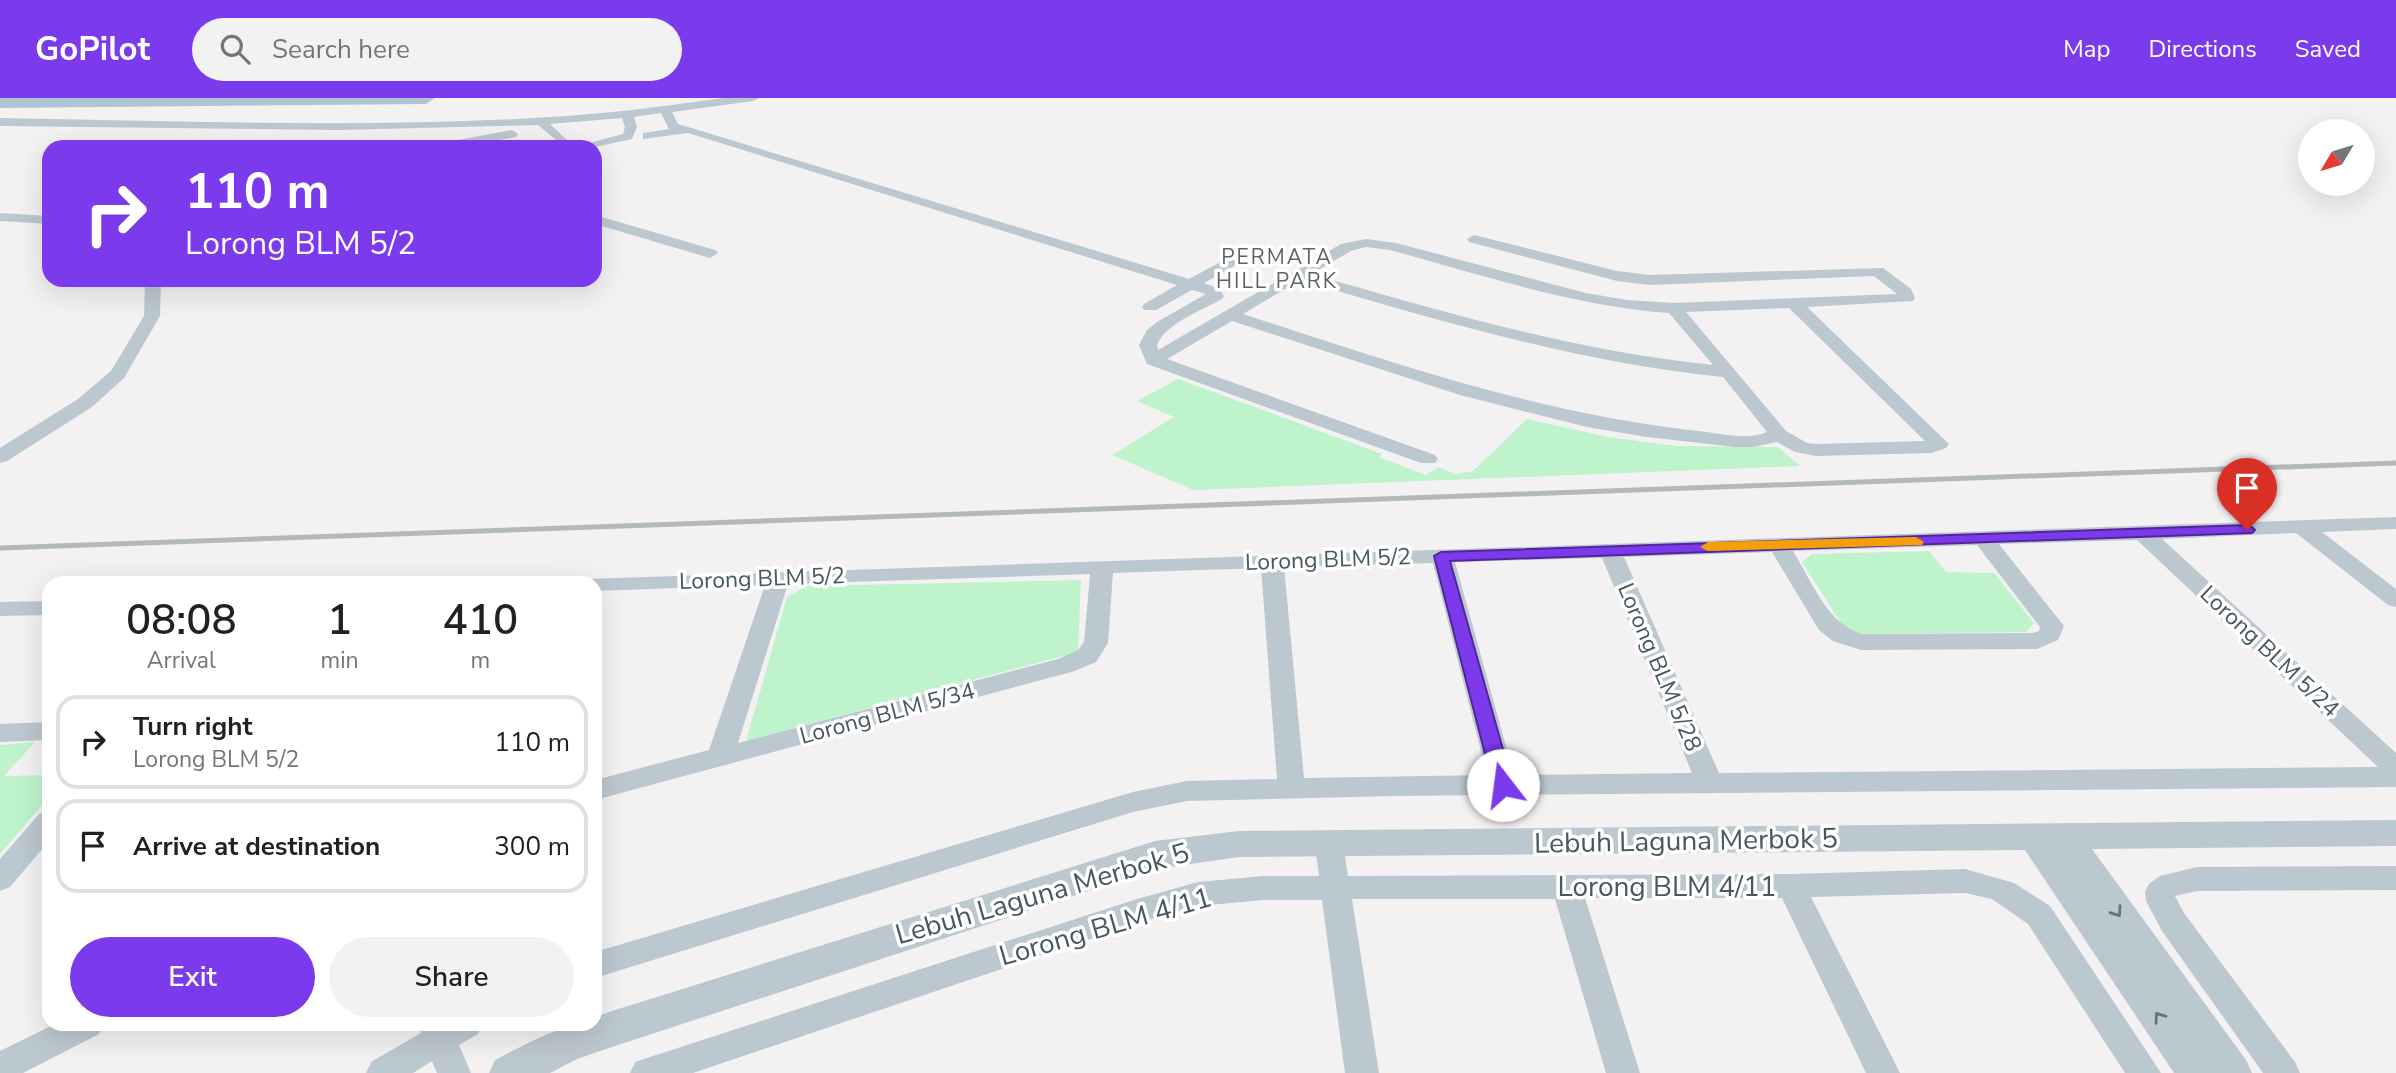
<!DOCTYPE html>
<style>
body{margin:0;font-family:"Nunito Sans",sans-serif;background:#f2f2f2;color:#202124;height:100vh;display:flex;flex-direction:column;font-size:26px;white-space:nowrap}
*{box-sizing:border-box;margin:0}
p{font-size:23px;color:#757577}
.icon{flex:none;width:38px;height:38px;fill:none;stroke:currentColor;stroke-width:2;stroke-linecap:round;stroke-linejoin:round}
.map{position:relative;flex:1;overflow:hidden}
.panel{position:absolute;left:42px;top:478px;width:560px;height:455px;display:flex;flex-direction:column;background:#fff;border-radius:21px;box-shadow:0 7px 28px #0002}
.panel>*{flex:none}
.banner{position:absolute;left:42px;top:42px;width:560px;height:147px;border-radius:21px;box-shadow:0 7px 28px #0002;background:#7c3aed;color:#fff;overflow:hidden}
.needle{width:46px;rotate:232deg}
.controls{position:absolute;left:2298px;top:21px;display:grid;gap:14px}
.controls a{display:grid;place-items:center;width:77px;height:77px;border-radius:50%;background:#fff;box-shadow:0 7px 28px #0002;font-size:35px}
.pin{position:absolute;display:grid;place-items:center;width:60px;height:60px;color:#fff;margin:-72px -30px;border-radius:50% 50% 50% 0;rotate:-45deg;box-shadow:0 0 7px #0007}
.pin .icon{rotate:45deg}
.me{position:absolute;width:77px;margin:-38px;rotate:345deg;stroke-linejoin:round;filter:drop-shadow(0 0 5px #0008)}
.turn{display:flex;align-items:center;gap:24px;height:147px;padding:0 28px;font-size:32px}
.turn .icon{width:91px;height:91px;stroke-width:2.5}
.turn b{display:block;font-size:49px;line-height:60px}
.eta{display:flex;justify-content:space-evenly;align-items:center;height:119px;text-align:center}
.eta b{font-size:42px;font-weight:600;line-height:49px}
.cta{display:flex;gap:14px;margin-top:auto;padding:14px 28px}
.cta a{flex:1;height:80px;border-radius:42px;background:#7c3aed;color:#fff;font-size:28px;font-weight:600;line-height:80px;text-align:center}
.cta a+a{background:#f2f2f2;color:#202124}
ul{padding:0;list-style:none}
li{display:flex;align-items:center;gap:21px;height:94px;margin:0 14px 10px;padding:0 14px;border:4px solid #e0e0e0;border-radius:21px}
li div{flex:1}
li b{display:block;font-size:26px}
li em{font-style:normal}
header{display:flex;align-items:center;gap:42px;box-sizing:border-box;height:98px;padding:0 35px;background:#7c3aed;color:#fff}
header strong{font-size:33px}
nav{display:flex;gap:38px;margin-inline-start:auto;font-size:24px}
.search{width:490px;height:63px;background:#f2f2f2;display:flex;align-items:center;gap:18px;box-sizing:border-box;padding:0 24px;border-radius:38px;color:#757577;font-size:26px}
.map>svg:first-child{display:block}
.green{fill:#bef3cc}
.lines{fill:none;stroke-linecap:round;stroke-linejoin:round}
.minor{fill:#bcc8cf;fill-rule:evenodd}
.tertiary{fill:#bcc8cf;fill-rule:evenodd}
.primary{fill:#b0c5d2;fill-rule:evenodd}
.rail{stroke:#b3b8bc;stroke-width:5}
.oneway{stroke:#65747c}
.route{fill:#7c3aed;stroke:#51269a;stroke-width:2}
.slow{fill:#f59e0b}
.labels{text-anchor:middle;stroke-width:7;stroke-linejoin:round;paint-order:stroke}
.far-neighbourhood-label{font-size:21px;letter-spacing:2px;fill:#5d6367;stroke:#fff}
.street-label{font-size:23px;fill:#485861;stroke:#fff}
.near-street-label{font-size:28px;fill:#485861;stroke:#fff}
</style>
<header>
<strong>GoPilot</strong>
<div class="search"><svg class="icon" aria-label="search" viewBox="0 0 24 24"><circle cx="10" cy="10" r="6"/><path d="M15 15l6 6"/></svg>Search here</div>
<nav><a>Map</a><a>Directions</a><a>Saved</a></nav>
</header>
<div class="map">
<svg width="2396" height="975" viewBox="0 0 2396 975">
<rect width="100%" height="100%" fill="#f4f1f2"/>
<g class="green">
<polygon points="1178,281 1382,356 1379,359 1426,377 1438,369 1455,376 1473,373 1527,321 1608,339 1676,348 1778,349 1800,368 1193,392 1112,357 1174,319 1137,303"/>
<polygon points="1929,453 1946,474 1994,475 2034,525 2026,534 1848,536 1802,464 1812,456"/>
<polygon points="1081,482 1078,554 746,643 787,499 807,488"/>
<polygon points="35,644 4,678 49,677 49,699 0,756 0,647"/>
</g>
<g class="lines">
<g class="minor">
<path d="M724,0H759L753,3L672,14L678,26L1189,181L1224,162H1234L1237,165L1234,168L1204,185L1218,190L1224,198L1222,201C1201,213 1166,225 1157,247L1158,252L1341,146L1366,141L1396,145L1586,195L1627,202L1674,205L1897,196L1874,178L1650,187L1617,183L1469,144L1467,141L1474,137L1617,173L1650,177L1883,170L1911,191L1915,200L1913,203L1807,209L1949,346L1946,350L1932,355L1816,358L1795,354L1777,344L1753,349H1735L1647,339L1587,329L1460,297L1232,223L1167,261L1435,357L1438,361L1435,365H1421L1147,266L1139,247L1147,232L1157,224L1206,196L1192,192L1156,212H1144L1142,209L1144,206L1177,187L688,35L643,41V35L669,31L661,15L634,19L637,29L632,41L595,49H574L623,36L625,29L622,20L550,26L569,44L563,48L538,27L339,32L0,28V20C189,23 379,31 567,18C621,14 672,7 724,0ZM1366,149L1390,152C1482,177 1574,208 1669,215L1713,267C1575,253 1444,214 1311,176L1351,153ZM1300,182C1440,223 1578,264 1723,279L1767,334C1747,343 1719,335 1698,333C1541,316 1393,265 1243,216ZM1789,210L1925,343L1816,346L1807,345L1786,333L1686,214Z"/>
<polygon points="512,32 518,36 516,39 462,49 436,49 442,45"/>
<polygon points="0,115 49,118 49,126 0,123"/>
<polygon points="595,117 715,152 718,155 710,160 595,126"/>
<polygon points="145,182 161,182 160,218 124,280 92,309 7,363 0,365 0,350 78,301 111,273 144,218"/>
<path d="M2396,419V431L2322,434L2396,491V509L2388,507L2296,435L2162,441L2396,655V689L1394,698L1187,703L1133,714L595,880V854L1133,694L1187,683L1277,681L1261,470L1113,475L1108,545L1096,564L1075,573L595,702V682L709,652L765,487L595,493V485H585L587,481ZM2137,442L2378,669L1719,675L1624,459L1772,454L1819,532L1833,543L1861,552L2037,551L2058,542L2064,528L1999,446ZM1977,447L2040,529L2039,533L2033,535L1862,536C1827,526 1811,482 1793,453ZM1602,460L1692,675L1514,677L1455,464ZM1433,465L1487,677L1304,680L1284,469ZM1090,476L1084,544L1078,552L1058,561L738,645L788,486Z"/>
<polygon points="49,503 49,517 0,518 0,504"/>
<polygon points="49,624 49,642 0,644 0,626"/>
<polygon points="49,712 49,743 10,789 0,793 0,761 39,716"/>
<polygon points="1329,735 1339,738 1343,746 1348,778 1791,776 1965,771 2014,785 2050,808 2161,975 2125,975 2028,826 1992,801 1965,795 1811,799 1900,975 1866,975 1782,800 1585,800 1640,975 1606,975 1555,801 1352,801 1379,975 1345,975 1322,802 1264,802 1198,808 1138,825 693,975 630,975 635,964 647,960 1137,801 1198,784 1264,778 1319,778 1315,746 1319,738"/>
<polygon points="2396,768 2396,792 2197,793 2175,798 2184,815 2295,964 2300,975 2263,975 2162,833 2146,803 2145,794 2149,786 2160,778 2197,769"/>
<polygon points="55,926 103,926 99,936 23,975 0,975 0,953"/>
<polygon points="418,926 482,926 478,936 459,947 471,975 437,975 432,963 413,975 366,975 371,964 421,935"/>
</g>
<path class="tertiary" d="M2396,722V748L2092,751L2246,962L2252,975H2174L2025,752L1239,759L1156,771L612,949L577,961L550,975H489L495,962C527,946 558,926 595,926V919L612,913L1155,743L1239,733Z"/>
<polygon class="primary" points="0,0 435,0 426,6 0,10"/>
<polyline class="rail" points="0,450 2396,365"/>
</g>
<defs><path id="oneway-chevron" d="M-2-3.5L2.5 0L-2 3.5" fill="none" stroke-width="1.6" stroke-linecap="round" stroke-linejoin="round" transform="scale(1.75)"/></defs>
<g class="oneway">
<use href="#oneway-chevron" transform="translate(2117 814) rotate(55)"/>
<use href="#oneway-chevron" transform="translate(2159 919) rotate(-125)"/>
</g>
<polygon class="route" points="2247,427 2252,429 2255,432 2252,435 1450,463 1513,687 1510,692 1496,692 1493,687 1434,458 1441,454"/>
<polygon class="slow" points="1916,439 1924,444 1922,447 1708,453 1700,449 1708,444"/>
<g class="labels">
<g class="far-neighbourhood-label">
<text x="1277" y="166">PERMATA<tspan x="1277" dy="24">HILL PARK</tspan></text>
</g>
<g class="street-label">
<text transform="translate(1328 461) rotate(-2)" y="8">Lorong BLM 5/2</text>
<text transform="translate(762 480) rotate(-2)" y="8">Lorong BLM 5/2</text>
<text transform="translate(2270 553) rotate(43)" y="8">Lorong BLM 5/24</text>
<text transform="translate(1660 569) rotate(67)" y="8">Lorong BLM 5/28</text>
<text transform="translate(887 615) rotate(-15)" y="8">Lorong BLM 5/34</text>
</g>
<g class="near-street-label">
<text transform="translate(1686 742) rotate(-1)" y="10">Lebuh Laguna Merbok 5</text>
<text x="1667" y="798">Lorong BLM 4/11</text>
<text transform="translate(1042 795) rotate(-16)" y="10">Lebuh Laguna Merbok 5</text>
<text transform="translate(1105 828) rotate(-16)" y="10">Lorong BLM 4/11</text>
</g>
</g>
</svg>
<div class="controls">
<a><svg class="needle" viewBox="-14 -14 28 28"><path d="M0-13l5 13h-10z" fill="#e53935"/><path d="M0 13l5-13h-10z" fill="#757577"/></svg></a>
</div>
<div class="pin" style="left:2247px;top:432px;background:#d93025"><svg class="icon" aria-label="arrive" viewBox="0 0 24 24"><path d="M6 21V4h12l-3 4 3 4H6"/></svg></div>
<svg class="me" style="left:1503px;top:687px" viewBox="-20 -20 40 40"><circle r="19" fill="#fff"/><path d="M0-13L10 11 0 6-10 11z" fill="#7c3aed"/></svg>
<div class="banner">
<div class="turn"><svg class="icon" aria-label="right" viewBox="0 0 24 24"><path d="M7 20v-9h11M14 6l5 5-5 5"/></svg><div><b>110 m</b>Lorong BLM 5/2</div></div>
</div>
<section class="panel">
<div class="eta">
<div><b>08:08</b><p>Arrival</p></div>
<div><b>1</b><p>min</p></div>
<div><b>410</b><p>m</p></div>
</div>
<ul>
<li><svg class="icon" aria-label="right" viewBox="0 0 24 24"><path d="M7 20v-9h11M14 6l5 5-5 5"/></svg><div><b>Turn right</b><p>Lorong BLM 5/2</p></div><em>110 m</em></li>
<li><svg class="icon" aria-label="arrive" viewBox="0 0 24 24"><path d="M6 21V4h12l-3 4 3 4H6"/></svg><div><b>Arrive at destination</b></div><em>300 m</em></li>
</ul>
<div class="cta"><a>Exit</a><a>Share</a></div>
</section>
</div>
